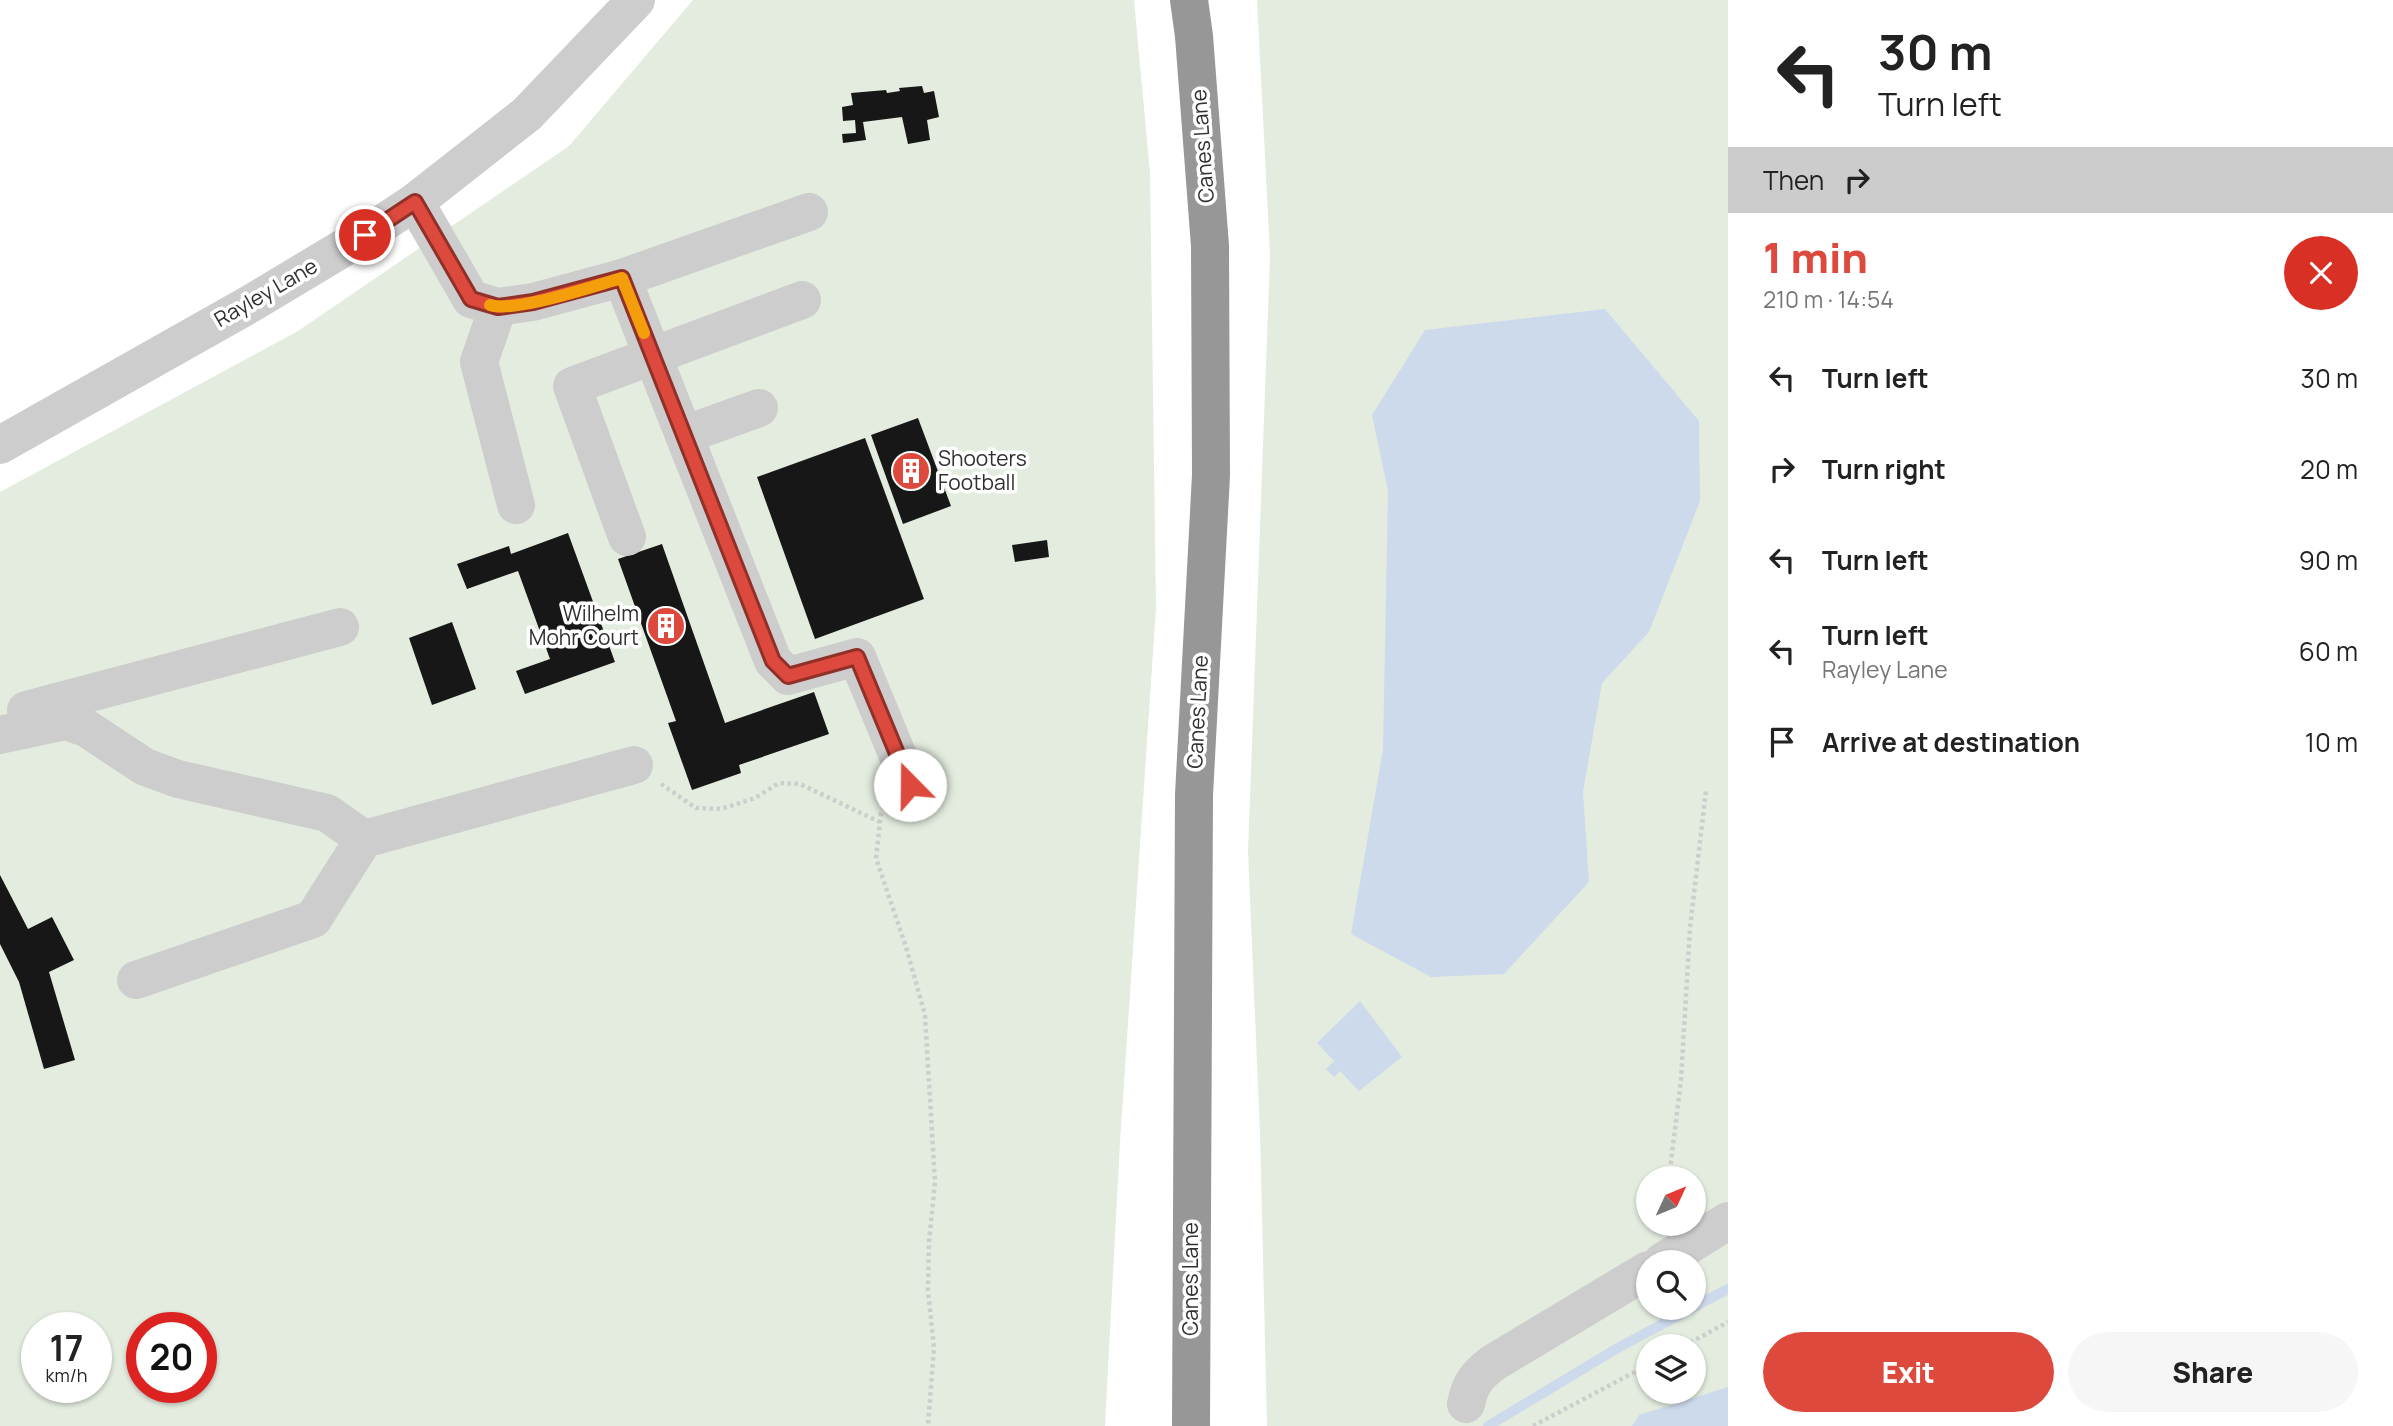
<!DOCTYPE html>
<meta charset="utf-8">
<style>
body{margin:0;font-family:Manrope,sans-serif;background:#f6f6f6;color:#222;height:100vh;display:flex;flex-direction:column;font-size:26px;white-space:nowrap}
*{box-sizing:border-box;margin:0}
p{font-size:23px;color:#767676}
.icon{flex:none;width:38px;height:38px;fill:none;stroke:currentColor;stroke-width:2;stroke-linecap:round;stroke-linejoin:round}
.map{position:relative;flex:1;overflow:hidden}
.details{display:flex;flex-direction:column;background:#fff;width:665px}
.details>*{flex:none}
.top-card{background:#fff;color:#222;overflow:hidden}
.needle{width:46px;rotate:46deg}
.fabs{position:absolute;left:1636px;top:1166px;display:grid;gap:14px}
.fabs a{display:grid;place-items:center;width:70px;height:70px;border-radius:50%;background:#fff;box-shadow:0 2px 5px #0004;font-size:35px}
.speed{position:absolute;left:21px;top:1312px;display:flex;gap:14px;font-size:35px;font-weight:700;text-align:center}
.speed>*{display:grid;place-content:center;width:91px;height:91px;border-radius:50%;background:#fff;box-shadow:0 2px 5px #0004;line-height:1}
.speed small{font-size:18px;font-weight:400}
.speed .limit{border:10px solid #d22;background:#fff;color:#111}
.pin{position:absolute;display:grid;place-items:center;width:60px;height:60px;color:#fff;margin:-30px;border:4px solid #fff;border-radius:50%;box-shadow:0 2px 7px #0007}
.me{position:absolute;width:77px;margin:-38px;rotate:338deg;stroke-linejoin:round;filter:drop-shadow(0 0 5px #0008)}
.turn{display:flex;align-items:center;gap:24px;height:147px;padding:0 35px;font-size:32px}
.turn .icon{width:91px;height:91px;stroke-width:2.5}
.turn b{display:block;font-size:49px;line-height:60px}
.then{display:flex;align-items:center;height:66px;padding:0 35px;background:#0003;gap:14px;font-size:26px}
.round{display:grid;place-items:center;flex:none;width:74px;height:74px;border-radius:37px;background:#f6f6f6}
.head{display:flex;align-items:center;justify-content:space-between;height:119px;padding:0 35px}
h1{font-size:42px;font-weight:800;line-height:52px;color:#dd4a3d}
.cta{display:flex;gap:14px;margin-top:auto;padding:14px 35px}
.cta a{flex:1;height:80px;border-radius:42px;background:#dd4a3d;color:#fff;font-size:28px;font-weight:800;line-height:80px;text-align:center}
.cta a+a{background:#f6f6f6;color:#222}
ul{padding:0;list-style:none}
li{display:flex;align-items:center;gap:21px;height:91px;padding:0 35px}
li div{flex:1}
li b{display:block;font-size:26px}
li em{font-style:normal}
main{display:flex;flex:1;min-height:0}
.map>svg:first-child{display:block}
.green{fill:#e4ecdf;fill-rule:evenodd}
.water{fill:#cddaeb}
.lines{fill:none;stroke-linecap:round;stroke-linejoin:round}
.stream{stroke:#cddaeb;stroke-width:10}
.building{fill:#171717}
.path{stroke:#cdcdcd;stroke-width:4.5;stroke-dasharray:3.5 3.5;stroke-linecap:butt}
.minor{stroke:#cdcdcd;stroke-width:38}
.highway{stroke:#979797;stroke-width:38}
.route-casing{stroke:#903028;stroke-width:18}
.route{stroke:#dd4a3d;stroke-width:12}
.slow{stroke:#f59e0b;stroke-width:12}
.labels{text-anchor:middle;stroke-width:7;stroke-linejoin:round;paint-order:stroke}
.street-label{font-size:21px;fill:#303030;stroke:#fff}
.poi-label{font-size:21px;fill:#303030;stroke:#fff;text-anchor:start}
</style>
<main>
<div class="map">
<svg width="1728" height="1426" viewBox="0 0 1728 1426">
<rect width="100%" height="100%" fill="#fff"/>
<g class="green">
<path d="M693,0H1134L1150,173L1156,608L1120,1142L1105,1426H0V492L298,331L569,146ZM37,1328H96V1388H37ZM142,1328H201V1388H142Z"/>
<path d="M1257,0H1728V1426H1267L1260,1133L1248,852L1270,255ZM1648,1178H1694V1223H1648ZM1648,1262H1694V1307H1648ZM1648,1346H1694V1391H1648Z"/>
</g>
<g class="water">
<polygon points="1605,309 1699,421 1700,501 1649,632 1602,683 1583,792 1589,882 1504,974 1431,977 1351,934 1383,749 1388,491 1372,415 1425,330"/>
<polygon points="1360,1001 1402,1057 1359,1091 1340,1071 1334,1077 1326,1069 1334,1061 1317,1043"/>
<polygon points="1728,1387 1728,1426 1632,1426 1639,1415"/>
</g>
<g class="lines">
<g class="stream">
<polyline points="1694,1307 1728,1289"/>
<polyline points="1488,1426 1616,1349 1694,1307"/>
</g>
</g>
<g class="building">
<polygon points="922,86 924,93 934,91 939,117 927,120 930,140 908,144 902,117 863,122 866,140 843,143 842,134 856,133 855,120 843,121 842,107 853,105 851,93 886,90 887,93 900,91 899,88"/>
<polygon points="918,418 951,506 903,524 871,435"/>
<polygon points="865,438 924,599 815,639 757,477"/>
<polygon points="568,533 615,662 525,694 516,671 550,659 518,571 467,589 457,564 509,546 511,554"/>
<polygon points="1047,540 1049,557 1015,562 1012,545"/>
<polygon points="662,544 725,723 814,692 829,734 739,765 741,773 692,790 668,723 676,721 618,559"/>
<polygon points="452,622 476,689 432,705 409,638"/>
<polygon points="0,875 28,929 52,917 74,960 49,972 75,1060 44,1069 19,982 0,944"/>
</g>
<g class="lines">
<g class="path">
<polyline points="661,784 696,808 721,809 755,798 779,783 800,784 880,822"/>
<polyline points="886,808 881,813 876,858 906,947 925,1015 935,1182 929,1242 928,1290 934,1348 928,1426"/>
<polyline points="1669,1178 1681,1080 1690,928 1706,790"/>
<polyline points="1684,1346 1728,1322"/>
<polyline points="1533,1426 1648,1365"/>
</g>
<g class="minor">
<polyline points="415,202 471,299 498,307 533,302 622,278 773,661 788,676 857,657 910,785"/>
<polyline points="622,278 809,212"/>
<polyline points="498,307 479,362 516,505"/>
<polyline points="684,435 759,408"/>
<polyline points="0,445 250,304 365,235 415,202 527,114 636,0"/>
<polyline points="627,537 572,386 802,300"/>
<polyline points="26,710 340,627"/>
<polyline points="0,735 66,721 86,728 145,767 178,779 327,813 364,839"/>
<polyline points="136,980 313,919 364,839 634,765"/>
<polyline points="1662,1262 1728,1221"/>
<path d="M1466,1404C1470,1384 1477,1375 1493,1363L1648,1270"/>
</g>
<polyline class="highway" points="1189,0 1194,36 1210,246 1211,475 1194,795 1191,1426"/>
</g>
<g class="lines">
<defs>
<polyline id="route" points="365,235 415,202 471,299 498,307 533,302 622,278 773,661 788,676 857,657 910,785"/>
</defs>
<use href="#route" class="route-casing"/>
<use href="#route" class="route"/>
<path class="slow" d="M490,305C515,313 593,286 622,278L644,333"/>
</g>
<defs>
<symbol id="building-disc" viewBox="-11 -11 22 22"><circle r="9.5" fill="#dd4a3d" stroke="#fff"/><path d="M-4-6H4V6H1V3H-1V6H-4ZM-2.5-4.3h1.7v1.8h-1.7ZM.8-4.3h1.7v1.8H.8ZM-2.5-1h1.7V.8h-1.7ZM.8-1h1.7V.8H.8Z" fill="#fff"/></symbol>
</defs>
<g fill-rule="evenodd">
<use href="#building-disc" x="889" y="449" width="44" height="44"/>
<use href="#building-disc" x="644" y="604" width="44" height="44"/>
</g>
<g class="labels">
<g class="street-label">
<text transform="translate(1203 146) rotate(-94)" y="7">Canes Lane</text>
<text transform="translate(266 293) rotate(-30)" y="7">Rayley Lane</text>
<text transform="translate(1198 712) rotate(-87)" y="7">Canes Lane</text>
<text transform="translate(1191 1279) rotate(-90)" y="7">Canes Lane</text>
</g>
<g class="poi-label">
<text x="938" y="466">Shooters<tspan x="938" dy="24">Football</tspan></text>
<text x="639" y="621" text-anchor="end">Wilhelm<tspan x="639" dy="24">Mohr Court</tspan></text>
</g>
</g>
</svg>
<div class="fabs">
<a><svg class="needle" viewBox="-14 -14 28 28"><path d="M0-13l5 13h-10z" fill="#e53935"/><path d="M0 13l5-13h-10z" fill="#767676"/></svg></a>
<a><svg class="icon" aria-label="search" viewBox="0 0 24 24"><circle cx="10" cy="10" r="6"/><path d="M15 15l6 6"/></svg></a>
<a><svg class="icon" aria-label="layers" viewBox="0 0 24 24"><path d="M12 4l9 5-9 5-9-5zM3 14l9 5 9-5"/></svg></a>
</div>
<div class="speed"><div>17<small>km/h</small></div><div class="limit">20</div></div>
<div class="pin" style="left:365px;top:235px;background:#d93025"><svg class="icon" aria-label="arrive" viewBox="0 0 24 24"><path d="M6 21V4h12l-3 4 3 4H6"/></svg></div>
<svg class="me" style="left:910px;top:785px" viewBox="-20 -20 40 40"><circle r="19" fill="#fff"/><path d="M0-13L10 11 0 6-10 11z" fill="#dd4a3d"/></svg>
</div>
<section class="details">
<div class="top-card">
<div class="turn"><svg class="icon" aria-label="left" viewBox="0 0 24 24"><path d="M17 20v-9H6M10 6l-5 5 5 5"/></svg><div><b>30 m</b>Turn left</div></div>
<div class="then">Then<svg class="icon" aria-label="right" viewBox="0 0 24 24"><path d="M7 20v-9h11M14 6l5 5-5 5"/></svg></div>
</div>
<div class="head"><div><h1>1 min</h1><p>210 m · 14:54</p></div><a class="round" style="background:#d93025;color:#fff"><svg class="icon" aria-label="close" viewBox="0 0 24 24"><path d="M6 6l12 12M18 6L6 18"/></svg></a></div>
<ul>
<li><svg class="icon" aria-label="left" viewBox="0 0 24 24"><path d="M17 20v-9H6M10 6l-5 5 5 5"/></svg><div><b>Turn left</b></div><em>30 m</em></li>
<li><svg class="icon" aria-label="right" viewBox="0 0 24 24"><path d="M7 20v-9h11M14 6l5 5-5 5"/></svg><div><b>Turn right</b></div><em>20 m</em></li>
<li><svg class="icon" aria-label="left" viewBox="0 0 24 24"><path d="M17 20v-9H6M10 6l-5 5 5 5"/></svg><div><b>Turn left</b></div><em>90 m</em></li>
<li><svg class="icon" aria-label="left" viewBox="0 0 24 24"><path d="M17 20v-9H6M10 6l-5 5 5 5"/></svg><div><b>Turn left</b><p>Rayley Lane</p></div><em>60 m</em></li>
<li><svg class="icon" aria-label="arrive" viewBox="0 0 24 24"><path d="M6 21V4h12l-3 4 3 4H6"/></svg><div><b>Arrive at destination</b></div><em>10 m</em></li>
</ul>
<div class="cta"><a>Exit</a><a>Share</a></div>
</section>
</main>
